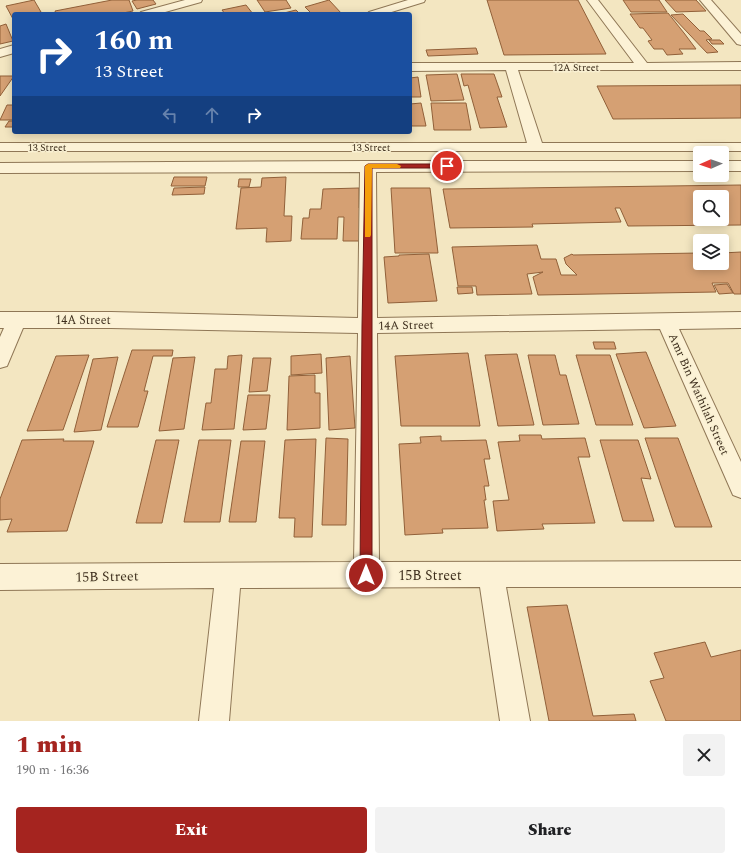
<!DOCTYPE html>
<meta charset="utf-8">
<style>
body{margin:0;font-family:Spectral,serif;background:#f2f2f2;color:#202124;height:100vh;display:flex;flex-direction:column;font-size:15px;white-space:nowrap}
*{box-sizing:border-box;margin:0}
p{font-size:13px;color:#757577}
.icon{flex:none;width:22px;height:22px;fill:none;stroke:currentColor;stroke-width:2;stroke-linecap:round;stroke-linejoin:round}
.map{position:relative;height:721px;overflow:hidden}
.details{display:flex;flex-direction:column;background:#fff;flex:1}
.details>*{flex:none}
.hud{position:absolute;left:12px;top:12px;width:400px;height:122px;border-radius:4px;box-shadow:0 2px 10px #0003;background:#1a4fa0;color:#fff;overflow:hidden}
.needle{width:26px;rotate:268deg}
.fabs{position:absolute;left:693px;top:146px;display:grid;gap:8px}
.fabs a{display:grid;place-items:center;width:36px;height:36px;border-radius:4px;background:#fff;box-shadow:0 2px 10px #0003;font-size:20px}
.pin{position:absolute;display:grid;place-items:center;width:34px;height:34px;color:#fff;margin:-17px;border:2px solid #fff;border-radius:50%;box-shadow:0 1px 4px #0007}
.me{position:absolute;width:44px;margin:-22px;rotate:0deg;stroke-linejoin:round;filter:drop-shadow(0 0 3px #0008)}
.turn{display:flex;align-items:center;gap:14px;height:84px;padding:0 16px;font-size:18px}
.turn .icon{width:52px;height:52px;stroke-width:2.5}
.turn b{display:block;font-size:28px;line-height:34px}
.lanes{display:flex;align-items:center;height:38px;padding:0 16px;background:#0003;justify-content:center;gap:20px;direction:ltr}
.lanes .off{opacity:.35}
.round{display:grid;place-items:center;flex:none;width:42px;height:42px;border-radius:4px;background:#f2f2f2}
.overview{display:flex;align-items:center;justify-content:space-between;height:68px;padding:0 16px}
h1{font-size:24px;font-weight:800;line-height:30px;color:#a5241f}
.button{display:flex;gap:8px;margin-top:auto;padding:8px 16px}
.button a{flex:1;height:46px;border-radius:4px;background:#a5241f;color:#fff;font-size:16px;font-weight:800;line-height:46px;text-align:center}
.button a+a{background:#f2f2f2;color:#202124}
.map>svg:first-child{display:block}
.building{fill:#d5a073;stroke:#916039;fill-rule:evenodd}
.lines{fill:none;stroke-linecap:round;stroke-linejoin:round}
.street-casing{stroke:#8f7756;stroke-width:2}
.street{fill:#fcf2d6;fill-rule:evenodd}
.route{fill:#a5241f;stroke:#6b1714}
.slow{fill:#f59e0b}
.labels{text-anchor:middle;stroke-width:3;stroke-linejoin:round;paint-order:stroke}
.far-street-label{font-size:10px;fill:#3d2d1c;stroke:#f9f0d2}
.street-label{font-size:12px;fill:#3d2d1c;stroke:#f9f0d2}
.near-street-label{font-size:14px;fill:#3d2d1c;stroke:#f9f0d2}
</style>
<div class="map">
<svg width="741" height="721" viewBox="0 0 741 721">
<rect width="100%" height="100%" fill="#f3e6c1"/>
<g class="building">
<polygon points="34,0 41,12 33,14 14,14 13,19 6,6"/>
<polygon points="112,0 129,0 133,11 118,14 56,14 55,11"/>
<polygon points="137,0 153,0 156,4 137,9 132,1"/>
<polygon points="257,0 286,0 291,8 265,12"/>
<polygon points="329,0 342,14 312,14 305,7"/>
<polygon points="487,0 578,0 606,54 504,55"/>
<polygon points="623,0 659,0 667,12 631,12"/>
<polygon points="665,0 696,0 706,11 676,12"/>
<polygon points="246,5 253,14 225,14 222,10"/>
<polygon points="296,10 300,14 280,14"/>
<polygon points="668,13 684,33 696,49 679,49 683,54 667,55 663,49 654,49 648,41 652,40 643,28 640,28 630,14"/>
<polygon points="683,14 700,31 704,31 712,39 706,40 718,52 707,53 671,15"/>
<polygon points="6,24 13,41 0,44 0,26"/>
<polygon points="709,40 720,40 724,44 712,44"/>
<polygon points="476,48 478,54 428,56 426,50"/>
<polygon points="457,74 464,100 431,101 426,75"/>
<polygon points="461,74 494,74 502,97 497,97 507,127 480,128 468,85 464,86"/>
<polygon points="0,76 14,76 0,96"/>
<polygon points="418,77 421,97 410,97 410,78"/>
<polygon points="741,85 741,118 613,119 597,86"/>
<polygon points="421,103 426,126 412,126 410,123 410,104"/>
<polygon points="431,103 466,103 471,130 434,130"/>
<polygon points="7,105 14,105 14,120 0,120"/>
<polygon points="9,121 14,121 14,127 5,127"/>
<polygon points="174,177 207,177 205,186 171,186"/>
<polygon points="286,177 284,216 292,216 291,241 266,242 267,228 236,229 241,188 261,187 262,178"/>
<polygon points="239,179 251,179 249,187 238,187"/>
<path d="M741,185V225L628,226L620,208H615L621,222L532,224L533,227L450,228L443,189ZM700,197H722V219H700Z"/>
<polygon points="205,187 204,194 172,195 174,188"/>
<polygon points="359,188 359,208 362,209 362,241 343,241 344,217 338,217 337,239 301,239 303,218 309,218 310,209 321,209 323,189"/>
<polygon points="391,188 430,188 438,253 395,253"/>
<polygon points="537,245 541,259 556,259 561,275 577,275 566,264 564,258 572,254 573,255 700,253 700,263 722,263 722,253 741,252 741,294 734,294 728,283 712,283 716,292 538,295 533,277 543,272 527,274 532,294 477,295 476,286 458,286 452,247"/>
<polygon points="429,254 437,301 388,303 384,257 399,256 399,255"/>
<polygon points="727,284 733,293 719,294 714,285"/>
<polygon points="457,287 472,287 473,293 458,294"/>
<polygon points="593,342 614,342 616,349 595,349"/>
<polygon points="132,350 173,350 172,356 153,356 144,391 148,391 138,427 107,427"/>
<polygon points="646,352 676,426 644,428 616,354"/>
<polygon points="468,353 480,426 401,426 395,356"/>
<polygon points="321,354 322,373 291,375 291,356"/>
<polygon points="517,354 534,425 498,426 485,355"/>
<polygon points="89,355 63,430 27,431 56,356"/>
<polygon points="242,355 234,429 202,430 206,403 211,403 215,369 227,369 228,356"/>
<polygon points="528,355 555,355 560,375 566,375 579,424 543,425"/>
<polygon points="576,355 610,355 633,425 596,425"/>
<polygon points="350,356 355,428 329,430 326,358"/>
<polygon points="118,357 101,430 74,432 93,359"/>
<polygon points="195,357 184,429 159,431 173,358"/>
<polygon points="253,358 271,358 267,391 249,392"/>
<polygon points="315,375 315,393 320,393 320,428 287,430 289,376"/>
<polygon points="248,395 270,395 266,429 243,430"/>
<polygon points="519,435 541,435 542,439 585,438 590,457 578,457 595,523 542,524 544,529 497,531 493,501 509,500 498,442 520,441"/>
<polygon points="441,436 441,441 486,440 490,459 484,459 489,486 484,486 486,500 484,500 488,528 442,529 443,533 405,535 399,444 421,443 420,437"/>
<polygon points="326,438 348,439 346,525 322,525"/>
<polygon points="645,438 678,438 712,527 675,527"/>
<polygon points="64,439 63,441 94,441 67,531 7,532 12,519 0,520 0,499 22,440"/>
<polygon points="316,439 312,537 294,537 295,518 279,518 285,440"/>
<polygon points="156,440 179,440 162,523 136,523"/>
<polygon points="199,440 231,440 220,522 184,522"/>
<polygon points="600,440 638,440 651,479 641,478 654,521 623,521"/>
<polygon points="241,441 265,441 256,522 229,522"/>
<polygon points="567,605 593,716 634,714 636,721 549,721 527,607"/>
<polygon points="705,642 711,657 741,650 741,721 666,721 650,681 664,678 654,653"/>
</g>
<g class="lines">
<defs>
<g id="street">
<polygon points="185,0 202,0 201,2 158,14 139,14 141,12"/>
<polygon points="408,0 425,0 424,2 385,14 367,14 369,12"/>
<polygon points="587,0 598,0 647,63 741,62 741,70 518,70 542,143 741,143 741,151 0,151 0,143 527,143 506,70 410,71 410,63 634,63"/>
<polygon points="700,0 711,0 741,34 741,45 737,44"/>
<polygon points="14,45 14,53 0,57 0,49"/>
<polygon points="368,161 700,161 700,171 376,172 377,318 741,312 741,328 679,329 741,462 741,498 733,495 660,329 377,333 379,562 741,561 741,587 506,587 530,721 500,721 480,587 240,588 229,721 199,721 214,588 0,590 0,564 354,562 358,333 111,328 23,328 7,366 0,368 0,337 4,328 0,328 0,312 111,312 358,318 360,172 0,173 0,163"/>
<rect x="722" y="161" width="19" height="10"/>
</g>
</defs>
<use href="#street" class="street-casing"/>
<use href="#street" class="street"/>
</g>
<polygon class="route" points="368,164 447,164 450,166 447,168 372,168 372,575 370,579 366,581 362,579 360,575 362,326 365,166"/>
<polygon class="slow" points="397,164 401,166 400,168 372,168 371,235 370,237 365,237 365,166 368,164"/>
<g class="labels">
<g class="far-street-label">
<text x="576" y="71">12A Street</text>
<text x="47" y="151">13 Street</text>
<text x="371" y="151">13 Street</text>
</g>
<g class="street-label">
<text x="83" y="324">14A Street</text>
<text transform="translate(406 325) rotate(-1)" y="4">14A Street</text>
<text transform="translate(699 394) rotate(66)" y="4">Amr Bin Wathilah Street</text>
</g>
<g class="near-street-label">
<text x="430" y="580">15B Street</text>
<text transform="translate(107 576) rotate(-1)" y="5">15B Street</text>
</g>
</g>
</svg>
<div class="fabs">
<a><svg class="needle" viewBox="-14 -14 28 28"><path d="M0-13l5 13h-10z" fill="#e53935"/><path d="M0 13l5-13h-10z" fill="#757577"/></svg></a>
<a><svg class="icon" aria-label="search" viewBox="0 0 24 24"><circle cx="10" cy="10" r="6"/><path d="M15 15l6 6"/></svg></a>
<a><svg class="icon" aria-label="layers" viewBox="0 0 24 24"><path d="M12 4l9 5-9 5-9-5zM3 14l9 5 9-5"/></svg></a>
</div>
<div class="pin" style="left:447px;top:166px;background:#d93025"><svg class="icon" aria-label="arrive" viewBox="0 0 24 24"><path d="M6 21V4h12l-3 4 3 4H6"/></svg></div>
<svg class="me" style="left:366px;top:575px" viewBox="-20 -20 40 40"><circle r="17" fill="#a5241f" stroke="#fff" stroke-width="3"/><path d="M0-11L8 9 0 5-8 9z" fill="#fff"/></svg>
<div class="hud">
<div class="turn"><svg class="icon" aria-label="right" viewBox="0 0 24 24"><path d="M7 20v-9h11M14 6l5 5-5 5"/></svg><div><b>160 m</b>13 Street</div></div>
<div class="lanes"><svg class="icon off" aria-label="left" viewBox="0 0 24 24"><path d="M17 20v-9H6M10 6l-5 5 5 5"/></svg><svg class="icon off" aria-label="ahead" viewBox="0 0 24 24"><path d="M12 20V5M6 11l6-6 6 6"/></svg><svg class="icon" aria-label="right" viewBox="0 0 24 24"><path d="M7 20v-9h11M14 6l5 5-5 5"/></svg></div>
</div>
</div>
<section class="details">
<div class="overview"><div><h1>1 min</h1><p>190 m · 16:36</p></div><a class="round"><svg class="icon" aria-label="close" viewBox="0 0 24 24"><path d="M6 6l12 12M18 6L6 18"/></svg></a></div>
<div class="button"><a>Exit</a><a>Share</a></div>
</section>
